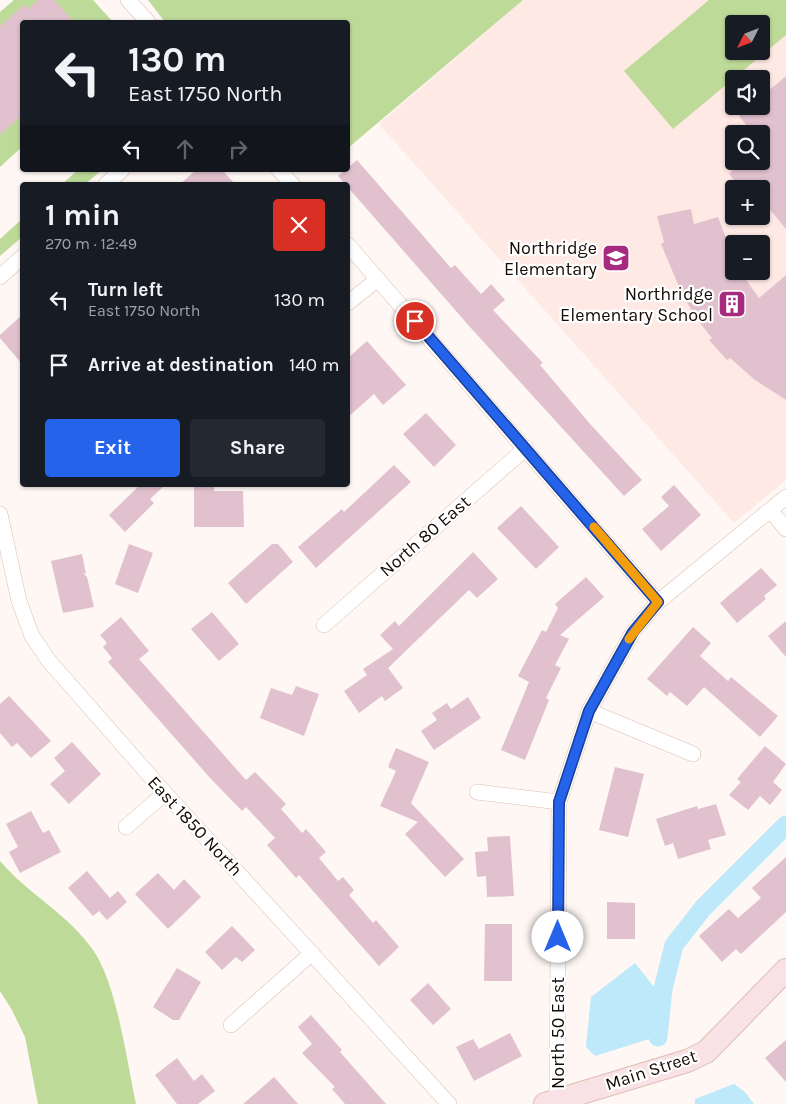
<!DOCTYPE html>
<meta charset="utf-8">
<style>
body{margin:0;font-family:Karla,sans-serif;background:#242831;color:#f1f3f6;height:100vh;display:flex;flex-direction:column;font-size:19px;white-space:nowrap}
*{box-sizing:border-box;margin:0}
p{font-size:16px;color:#9ea1a6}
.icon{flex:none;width:28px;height:28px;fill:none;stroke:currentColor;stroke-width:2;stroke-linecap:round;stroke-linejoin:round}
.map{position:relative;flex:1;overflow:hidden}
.panel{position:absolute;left:20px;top:182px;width:330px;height:305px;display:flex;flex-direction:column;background:#171b24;border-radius:5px;box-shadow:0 1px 4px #0004}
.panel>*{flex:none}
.hud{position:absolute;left:20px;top:20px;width:330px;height:152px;border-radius:5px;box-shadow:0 1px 4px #0004;background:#171b24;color:#f1f3f6;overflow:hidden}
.needle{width:32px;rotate:228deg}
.buttons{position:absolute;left:725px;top:15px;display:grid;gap:10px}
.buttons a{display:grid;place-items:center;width:45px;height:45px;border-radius:5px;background:#171b24;box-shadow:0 1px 4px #0004;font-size:25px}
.pin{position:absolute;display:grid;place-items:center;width:42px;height:42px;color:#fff;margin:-21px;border:2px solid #fff;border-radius:50%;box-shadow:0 1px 5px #0007}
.me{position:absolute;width:55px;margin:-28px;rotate:0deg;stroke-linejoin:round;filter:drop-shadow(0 0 4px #0008)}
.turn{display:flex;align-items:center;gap:18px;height:105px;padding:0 25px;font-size:22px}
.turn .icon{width:65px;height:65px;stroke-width:2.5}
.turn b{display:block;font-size:35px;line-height:42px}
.lanes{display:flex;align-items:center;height:48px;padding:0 25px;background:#0003;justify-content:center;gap:25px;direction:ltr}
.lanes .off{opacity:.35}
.round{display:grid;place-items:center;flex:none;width:52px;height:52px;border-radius:5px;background:#242831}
.summary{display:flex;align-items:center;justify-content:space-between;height:85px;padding:0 25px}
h1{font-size:30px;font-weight:700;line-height:38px}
.action{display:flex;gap:10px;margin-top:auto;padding:10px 25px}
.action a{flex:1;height:58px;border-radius:5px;background:#2563eb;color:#fff;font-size:20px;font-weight:700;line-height:58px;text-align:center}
.action a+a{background:#242831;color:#f1f3f6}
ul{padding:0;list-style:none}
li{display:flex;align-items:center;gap:15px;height:65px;padding:0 25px}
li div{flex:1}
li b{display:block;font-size:19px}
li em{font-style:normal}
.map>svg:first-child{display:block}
.education{fill:#ffe9e5;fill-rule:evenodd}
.green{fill:#beda98;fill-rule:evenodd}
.water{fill:#bde9fa}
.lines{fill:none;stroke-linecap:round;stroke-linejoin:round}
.canal{stroke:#bde9fa;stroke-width:19}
.building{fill:#e2c1cf}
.street-casing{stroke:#ddbfaf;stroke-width:16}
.secondary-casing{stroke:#ddbfaf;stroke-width:24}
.street{stroke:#fff;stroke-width:15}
.secondary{stroke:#f9e2e6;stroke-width:22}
.route-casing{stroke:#184099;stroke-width:12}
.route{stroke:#2563eb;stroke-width:9}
.slow{stroke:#f59e0b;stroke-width:9}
.labels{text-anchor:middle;stroke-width:4.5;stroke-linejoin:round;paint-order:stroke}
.poi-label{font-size:18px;fill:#130905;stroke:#fff;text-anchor:end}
.street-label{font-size:18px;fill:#130905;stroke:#fff}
</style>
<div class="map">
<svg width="786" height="1104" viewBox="0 0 786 1104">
<rect width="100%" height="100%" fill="#fef7f4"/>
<path class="education" d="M523,0H786V480L734,523L379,124ZM734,24H761V51H734ZM734,79H761V106H734ZM734,134H761V161H734ZM734,189H761V216H734ZM734,244H761V271H734Z"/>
<g class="green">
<polygon points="14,0 93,0 113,22 22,22 22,147 0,167 0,12"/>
<polygon points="148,0 523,0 348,148 348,22 165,22"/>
<path d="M709,0H786V35L673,129L624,71ZM734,24H761V51H734Z"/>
<polygon points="78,170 102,170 84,185 61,185"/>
<polygon points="22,219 22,237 0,256 0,239"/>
<path d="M0,861C28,894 68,914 93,950C117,984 127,1063 136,1104H38L25,1037L12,1010L0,991Z"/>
</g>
<g class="water">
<polygon points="635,963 654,987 649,1039 595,1056 586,1047 591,997"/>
<polygon points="734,1084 745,1092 754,1104 695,1104 695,1099"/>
</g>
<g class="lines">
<polyline class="canal" points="658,1037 663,989 674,945 703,908 786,825"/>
</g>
<g class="building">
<polygon points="38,0 54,0 74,22 22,22 22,115 0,135 0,26 24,5 28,9"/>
<polygon points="786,76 786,229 761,199 761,189 741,189 729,174 743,161 761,161 761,134 753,134 739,116 751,106 761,106 761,97"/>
<polygon points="357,160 451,268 455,265 481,294 491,284 505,300 493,310 543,363 540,365 591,425 642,480 624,496 470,327 338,176"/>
<polygon points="196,170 222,170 236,185 179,185"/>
<polygon points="691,209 694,224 718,217 734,259 734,271 740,271 759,298 786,275 786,400 755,380 730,358 727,360 709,340 712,338 696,318 682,294 661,244 664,242 657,216"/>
<polygon points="22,315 22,364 0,338 0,335"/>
<polygon points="367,341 406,385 383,405 374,394 348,417 348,358"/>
<polygon points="426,413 456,445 434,467 403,434"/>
<polygon points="394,465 411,482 316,568 298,547 342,509 344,512"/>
<polygon points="140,485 165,485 150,499 154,503 125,532 109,515"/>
<polygon points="194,485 214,485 214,491 243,491 244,527 194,527"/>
<polygon points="674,485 701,515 661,551 642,529 669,506 661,497"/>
<polygon points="521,506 559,547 536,569 497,528"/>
<polygon points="129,544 153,553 138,593 115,584"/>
<polygon points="272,544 278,544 293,562 246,604 228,583"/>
<polygon points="473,552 498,579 477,598 469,590 388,668 403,688 385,701 382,696 359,713 344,691 367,675 363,669 393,649 380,635 395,621 399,626"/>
<polygon points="82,554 86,574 83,573 87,577 94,607 63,613 51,561"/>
<polygon points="761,568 777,585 764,596 766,599 737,623 720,603"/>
<polygon points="586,577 604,597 560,635 569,639 555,665 561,668 546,698 549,700 525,760 501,750 529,682 518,676 542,630 546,632 558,608 555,604"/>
<polygon points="212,612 239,644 219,661 191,629"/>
<polygon points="121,617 149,651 139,659 246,780 255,772 286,804 281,809 302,833 306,829 326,852 319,858 338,881 343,877 354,890 349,895 373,923 376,920 399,947 379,966 299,875 296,878 267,845 275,838 246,807 242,811 211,779 108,662 112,658 103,647 107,643 100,635"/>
<polygon points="786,621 786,657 768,636"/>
<polygon points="693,627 711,643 700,656 728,681 731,677 778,716 760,737 704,687 687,706 670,692 667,696 647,679"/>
<polygon points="296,686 319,694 304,736 260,718 271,688 292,695"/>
<polygon points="9,696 51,741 31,758 17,743 12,747 0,733 0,704"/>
<polygon points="468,697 481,718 434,750 421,731 437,720 432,713 447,703 451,709"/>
<polygon points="72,742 101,774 69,804 50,784 65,771 54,758"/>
<polygon points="765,746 786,764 773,782 782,790 770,805 760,796 748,810 729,795 741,782 737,779"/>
<polygon points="396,748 429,762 411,803 464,859 445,877 405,834 418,822 380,806 396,771 388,767"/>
<polygon points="615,767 644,774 628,837 599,830"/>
<polygon points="716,804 726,835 708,840 711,849 678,859 673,843 665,846 656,819 697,806 698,809"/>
<polygon points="31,811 43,833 49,830 61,852 20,873 9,852 18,847 6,824"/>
<polygon points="510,836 514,896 487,897 486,876 477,877 475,852 488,851 487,837"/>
<polygon points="786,857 786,912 741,954 736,949 722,962 699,936 729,909 738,918 761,898 752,888"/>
<polygon points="87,871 110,898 118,891 127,902 107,920 99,911 93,916 68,888"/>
<polygon points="158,873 174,890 184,879 201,897 168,929 135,894"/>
<polygon points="607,902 635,903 635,939 607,939"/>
<polygon points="485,924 512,924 512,981 484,981"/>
<polygon points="232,926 255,950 242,962 236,957 222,970 205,952"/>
<polygon points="177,968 201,982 179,1020 173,1020 153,1007"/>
<polygon points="428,983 451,1009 433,1025 410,1000"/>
<polygon points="311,1015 342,1050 340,1052 386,1104 345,1104 332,1089 335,1087 302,1053 312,1044 298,1027"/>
<polygon points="510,1033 522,1056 474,1081 456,1047 473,1039 479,1049"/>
<polygon points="786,1040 786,1082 765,1058"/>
<polygon points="177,1058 194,1081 202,1074 215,1091 198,1104 177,1104 155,1075"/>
<polygon points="274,1077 298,1104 243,1104"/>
</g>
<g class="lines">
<defs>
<g id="street">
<polyline points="128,0 148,22"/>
<polyline points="279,170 293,185"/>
<polyline points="105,185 122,170"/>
<polyline points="348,245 658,602"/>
<polyline points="0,277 22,257"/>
<polyline points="348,303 378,279"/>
<polyline points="770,510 786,529"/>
<polyline points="0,514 19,601 32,636 49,661 165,793 449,1104"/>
<polyline points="324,625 526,448"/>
<polyline points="589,711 693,754"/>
<polyline points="477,792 559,802"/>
<polyline points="126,827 165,793"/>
<polyline points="231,1025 312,953"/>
<polyline points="557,1104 559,802 589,711 633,632 658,602 786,497"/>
</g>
<polyline id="secondary" points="545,1104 687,1061 706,1052 786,970"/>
</defs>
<use href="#street" class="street-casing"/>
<use href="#secondary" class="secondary-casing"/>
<use href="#street" class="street"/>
<use href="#secondary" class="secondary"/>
</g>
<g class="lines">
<defs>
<polyline id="route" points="415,321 658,602 633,632 589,711 559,802 558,937"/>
</defs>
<use href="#route" class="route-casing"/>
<use href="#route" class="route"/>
<polyline class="slow" points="594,527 658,602 629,639"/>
</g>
<defs>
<symbol id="school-square" viewBox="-11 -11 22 22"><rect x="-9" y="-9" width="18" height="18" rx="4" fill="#a62a7d" stroke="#fff"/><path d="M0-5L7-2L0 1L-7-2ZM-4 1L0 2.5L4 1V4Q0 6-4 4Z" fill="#fff"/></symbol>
<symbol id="building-square" viewBox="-11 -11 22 22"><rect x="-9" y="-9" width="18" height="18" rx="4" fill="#a62a7d" stroke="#fff"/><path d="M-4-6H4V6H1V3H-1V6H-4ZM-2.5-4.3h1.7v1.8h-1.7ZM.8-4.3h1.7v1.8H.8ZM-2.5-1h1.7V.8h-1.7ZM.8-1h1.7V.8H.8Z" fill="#fff"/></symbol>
</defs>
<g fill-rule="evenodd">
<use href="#school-square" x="600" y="242" width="32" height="32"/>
<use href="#building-square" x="716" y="288" width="32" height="32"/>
</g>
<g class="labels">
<g class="poi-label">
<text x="597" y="254">Northridge<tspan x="597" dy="21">Elementary</tspan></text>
<text x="713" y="300">Northridge<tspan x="713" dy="21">Elementary School</tspan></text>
</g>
<g class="street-label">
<text transform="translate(425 536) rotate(-41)" y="6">North 80 East</text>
<text transform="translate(195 826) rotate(47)" y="6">East 1850 North</text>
<text transform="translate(558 1033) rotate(-90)" y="6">North 50 East</text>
<text transform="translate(651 1070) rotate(-18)" y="6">Main Street</text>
</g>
</g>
</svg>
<div class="buttons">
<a><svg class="needle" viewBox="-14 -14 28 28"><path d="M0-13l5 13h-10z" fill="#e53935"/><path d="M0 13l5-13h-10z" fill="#9ea1a6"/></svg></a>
<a><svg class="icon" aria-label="sound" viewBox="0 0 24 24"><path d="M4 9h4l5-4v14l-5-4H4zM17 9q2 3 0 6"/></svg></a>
<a><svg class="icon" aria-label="search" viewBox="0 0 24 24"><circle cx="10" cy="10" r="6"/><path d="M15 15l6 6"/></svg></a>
<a>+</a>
<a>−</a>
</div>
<div class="pin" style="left:415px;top:321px;background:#d93025"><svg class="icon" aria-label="arrive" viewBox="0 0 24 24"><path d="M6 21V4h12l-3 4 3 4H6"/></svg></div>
<svg class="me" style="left:558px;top:937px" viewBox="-20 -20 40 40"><circle r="19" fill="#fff"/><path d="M0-13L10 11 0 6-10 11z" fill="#2563eb"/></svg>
<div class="hud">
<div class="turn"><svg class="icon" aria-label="left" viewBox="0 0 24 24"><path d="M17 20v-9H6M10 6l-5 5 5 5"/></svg><div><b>130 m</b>East 1750 North</div></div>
<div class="lanes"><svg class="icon" aria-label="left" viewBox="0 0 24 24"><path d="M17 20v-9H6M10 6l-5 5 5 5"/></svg><svg class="icon off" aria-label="ahead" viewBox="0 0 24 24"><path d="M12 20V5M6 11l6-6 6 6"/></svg><svg class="icon off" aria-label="right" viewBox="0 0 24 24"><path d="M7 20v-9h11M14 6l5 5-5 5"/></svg></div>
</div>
<section class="panel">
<div class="summary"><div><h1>1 min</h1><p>270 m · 12:49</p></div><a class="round" style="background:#d93025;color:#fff"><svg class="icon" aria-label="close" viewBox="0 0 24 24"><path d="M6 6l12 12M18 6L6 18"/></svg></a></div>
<ul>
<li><svg class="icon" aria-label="left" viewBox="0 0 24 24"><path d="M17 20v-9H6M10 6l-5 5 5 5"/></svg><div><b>Turn left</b><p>East 1750 North</p></div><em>130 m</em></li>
<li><svg class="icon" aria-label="arrive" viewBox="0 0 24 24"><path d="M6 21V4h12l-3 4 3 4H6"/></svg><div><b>Arrive at destination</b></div><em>140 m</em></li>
</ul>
<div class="action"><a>Exit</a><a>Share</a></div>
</section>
</div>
